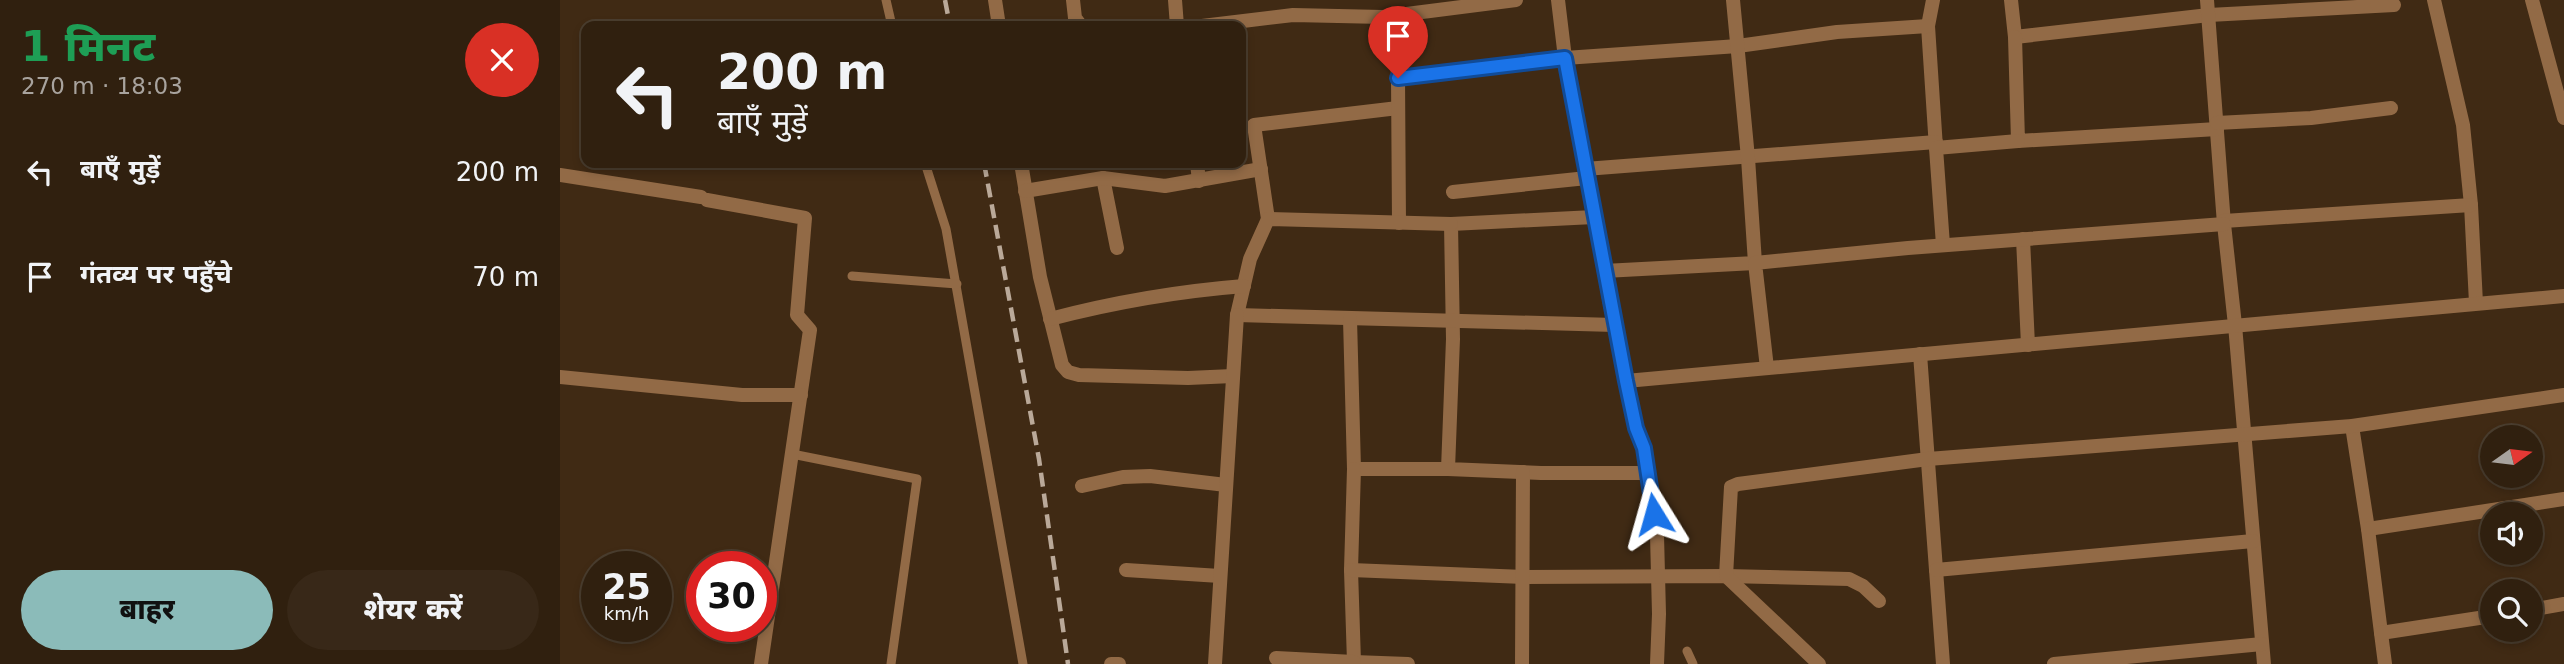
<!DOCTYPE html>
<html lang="hi">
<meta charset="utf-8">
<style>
body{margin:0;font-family:"DejaVu Sans","Noto Sans Devanagari",sans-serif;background:#382818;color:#f1f3f6;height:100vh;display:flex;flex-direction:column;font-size:26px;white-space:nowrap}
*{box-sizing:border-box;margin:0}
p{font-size:23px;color:#a8a39e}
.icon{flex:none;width:38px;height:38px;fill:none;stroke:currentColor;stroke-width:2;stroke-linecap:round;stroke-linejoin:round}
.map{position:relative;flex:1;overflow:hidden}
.drawer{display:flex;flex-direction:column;background:#30200f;width:560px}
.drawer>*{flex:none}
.hud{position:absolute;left:21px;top:21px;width:665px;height:147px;border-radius:14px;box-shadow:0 4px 10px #0003,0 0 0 2px #4b3e2f;background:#30200f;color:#f1f3f6;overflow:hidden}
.needle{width:46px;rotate:76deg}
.tools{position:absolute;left:1920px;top:425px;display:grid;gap:14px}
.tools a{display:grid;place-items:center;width:63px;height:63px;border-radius:50%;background:#30200f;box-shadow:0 4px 10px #0003,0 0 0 2px #4b3e2f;font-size:35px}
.speed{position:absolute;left:21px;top:551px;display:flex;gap:14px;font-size:35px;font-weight:700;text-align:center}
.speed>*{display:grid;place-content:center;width:91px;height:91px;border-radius:50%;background:#30200f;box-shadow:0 4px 10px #0003,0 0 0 2px #4b3e2f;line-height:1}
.speed small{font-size:18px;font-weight:400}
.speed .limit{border:10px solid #d22;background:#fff;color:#111}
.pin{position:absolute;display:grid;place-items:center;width:60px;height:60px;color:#fff;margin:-72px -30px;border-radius:50% 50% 50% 0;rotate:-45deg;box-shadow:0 0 7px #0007}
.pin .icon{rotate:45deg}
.me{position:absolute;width:77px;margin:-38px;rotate:352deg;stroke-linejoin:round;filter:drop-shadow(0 0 5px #0008)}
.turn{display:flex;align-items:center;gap:24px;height:147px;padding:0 21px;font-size:32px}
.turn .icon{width:91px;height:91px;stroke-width:2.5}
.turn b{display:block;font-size:49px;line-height:60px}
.round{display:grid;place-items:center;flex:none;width:74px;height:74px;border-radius:37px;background:#382818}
.headline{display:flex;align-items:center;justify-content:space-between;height:119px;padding:0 21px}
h1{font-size:42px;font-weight:800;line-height:52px;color:#1e9e55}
.cta{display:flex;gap:14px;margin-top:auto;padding:14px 21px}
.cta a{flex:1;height:80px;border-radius:42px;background:#8bbbb9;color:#111;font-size:28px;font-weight:800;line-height:80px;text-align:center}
.cta a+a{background:#382818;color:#f1f3f6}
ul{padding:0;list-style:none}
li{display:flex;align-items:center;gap:21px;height:105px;padding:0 21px}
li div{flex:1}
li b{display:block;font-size:26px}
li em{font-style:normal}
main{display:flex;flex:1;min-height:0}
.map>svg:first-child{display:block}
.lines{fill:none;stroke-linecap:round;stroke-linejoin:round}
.service{stroke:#926a46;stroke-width:9}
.minor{stroke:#926a46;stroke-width:14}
.rail{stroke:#baa999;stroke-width:4.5;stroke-dasharray:14 7;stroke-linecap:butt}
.route-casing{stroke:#114b97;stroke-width:18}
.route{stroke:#1a73e8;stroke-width:12}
</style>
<main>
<section class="drawer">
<div class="headline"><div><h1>1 मिनट</h1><p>270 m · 18:03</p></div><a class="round" style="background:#d93025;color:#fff"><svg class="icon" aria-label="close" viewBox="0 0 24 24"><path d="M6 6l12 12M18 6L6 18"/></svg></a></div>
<ul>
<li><svg class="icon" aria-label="left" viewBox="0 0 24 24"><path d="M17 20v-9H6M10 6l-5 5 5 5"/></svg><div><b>बाएँ मुड़ें</b></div><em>200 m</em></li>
<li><svg class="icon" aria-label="arrive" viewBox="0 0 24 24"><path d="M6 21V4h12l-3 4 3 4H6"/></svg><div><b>गंतव्य पर पहुँचे</b></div><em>70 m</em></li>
</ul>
<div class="cta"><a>बाहर</a><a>शेयर करें</a></div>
</section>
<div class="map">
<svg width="2004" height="664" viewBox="0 0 2004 664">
<rect width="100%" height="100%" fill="#402a14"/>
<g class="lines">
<g class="service">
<polyline points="326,0 332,26"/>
<polyline points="365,163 386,229 463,664"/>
<polyline points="292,276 397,284"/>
<polyline points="232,454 357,479 331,664"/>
<polyline points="1127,651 1133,664"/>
</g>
<g class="minor">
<polyline points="435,0 439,26"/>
<polyline points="513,0 515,18 521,26"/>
<polyline points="615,0 617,26"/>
<polyline points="998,0 1005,58 1050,304 1076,428 1084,448 1097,535 1099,614 1097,664"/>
<polyline points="1373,0 1368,26 1376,148"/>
<polyline points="1451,0 1455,37 1649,15 1834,5"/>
<polyline points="1647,0 1664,224 1675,325 1704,664"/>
<polyline points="1874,0 1903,125 1911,205 1916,303"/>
<polyline points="1972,0 2004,118"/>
<polyline points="835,15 838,78"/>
<polyline points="642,26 733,15 823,17 956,0"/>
<polyline points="1455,37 1458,141 1657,129"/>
<polyline points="1657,123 1751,118 1831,108"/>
<polyline points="461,163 480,277 502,365 508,372 519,375 628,378 673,376"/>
<polyline points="637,163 639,181"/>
<polyline points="1025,169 1376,142"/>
<polyline points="0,175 141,197"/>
<polyline points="543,178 557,248"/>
<polyline points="465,191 543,178 605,186 701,169"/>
<polyline points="893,192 1027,178"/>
<polyline points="147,200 245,218 237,315 250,330 201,664"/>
<polyline points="1034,217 891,224 893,339 888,469 981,473 1088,473"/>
<polyline points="708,219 694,125 838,108"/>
<polyline points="1664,221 1911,205"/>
<polyline points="839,223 838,78 1005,58 1178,46 1277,32 1368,26"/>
<polyline points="891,224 708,219 690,259 677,315 1055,325"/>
<polyline points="1463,239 1468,345"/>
<polyline points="1383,245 1376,148 1458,141"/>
<polyline points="1044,271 1195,263 1188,158 1173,0"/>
<path d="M490,319C551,303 621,291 684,286"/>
<polyline points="790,319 794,469 888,469"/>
<polyline points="1360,354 1383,664"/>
<polyline points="1207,368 1195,263 1348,248 1664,224"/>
<polyline points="0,377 182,395 241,395"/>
<polyline points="1066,381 2004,296"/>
<polyline points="1792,426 1808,529"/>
<polyline points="794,469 791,570 794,662 848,664"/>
<polyline points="522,486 563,477 590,476 666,485"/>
<polyline points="566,570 660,576"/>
<polyline points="791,570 964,577 1166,576 1289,579 1303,586 1319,601"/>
<polyline points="1376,570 1693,541"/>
<polyline points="1970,610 2004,604"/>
<polyline points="1821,633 1808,529 2004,499"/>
<polyline points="716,658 794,662"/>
<polyline points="551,664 559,664"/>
<polyline points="655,664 677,315"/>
<polyline points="962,664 963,472"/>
<polyline points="1259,664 1166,576 1171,487 1178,484 1368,459 1792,426 2004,395"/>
<polyline points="1494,664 1702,644"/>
<polyline points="1825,664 1821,633 1932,616"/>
</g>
<g class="rail">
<polyline points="385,0 390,26"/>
<polyline points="424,163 479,459 508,664"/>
</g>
</g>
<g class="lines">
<defs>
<polyline id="route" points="838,78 1005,58 1066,381 1076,428 1084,448 1094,514"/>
</defs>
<use href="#route" class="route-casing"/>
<use href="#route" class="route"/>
</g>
</svg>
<div class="tools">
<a><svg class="needle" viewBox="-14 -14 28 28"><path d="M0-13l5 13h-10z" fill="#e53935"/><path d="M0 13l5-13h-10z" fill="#a8a39e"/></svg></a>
<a><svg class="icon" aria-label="sound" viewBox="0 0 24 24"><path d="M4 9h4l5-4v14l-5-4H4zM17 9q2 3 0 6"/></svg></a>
<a><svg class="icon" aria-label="search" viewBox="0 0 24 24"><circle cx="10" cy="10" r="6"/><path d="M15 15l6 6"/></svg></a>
</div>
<div class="speed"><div>25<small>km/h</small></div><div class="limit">30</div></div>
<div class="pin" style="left:838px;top:78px;background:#d93025"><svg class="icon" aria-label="arrive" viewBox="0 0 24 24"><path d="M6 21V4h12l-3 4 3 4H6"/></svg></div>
<svg class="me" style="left:1094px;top:514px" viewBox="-20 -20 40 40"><path d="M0-17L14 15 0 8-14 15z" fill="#1a73e8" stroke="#fff" stroke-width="4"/></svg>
<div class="hud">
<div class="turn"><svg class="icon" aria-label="left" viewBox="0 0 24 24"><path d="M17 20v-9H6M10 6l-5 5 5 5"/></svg><div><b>200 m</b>बाएँ मुड़ें</div></div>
</div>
</div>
</main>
